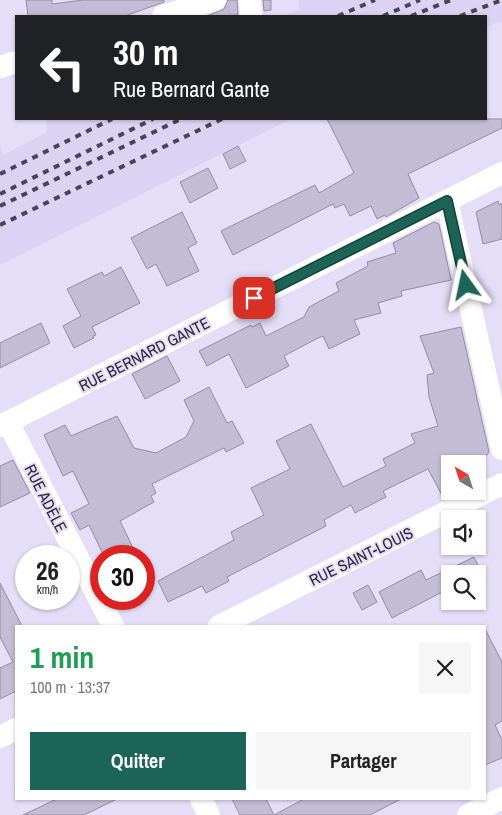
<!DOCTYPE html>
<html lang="fr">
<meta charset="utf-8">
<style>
body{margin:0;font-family:"Archivo Narrow",sans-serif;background:#f6f6f6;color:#222;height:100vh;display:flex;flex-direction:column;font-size:19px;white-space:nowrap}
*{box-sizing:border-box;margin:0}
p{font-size:16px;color:#767676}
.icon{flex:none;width:28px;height:28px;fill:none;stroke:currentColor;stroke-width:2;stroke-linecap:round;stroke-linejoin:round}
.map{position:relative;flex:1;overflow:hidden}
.sheet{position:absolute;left:15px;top:625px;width:471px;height:175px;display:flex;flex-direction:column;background:#fff;border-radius:0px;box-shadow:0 1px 4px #0004}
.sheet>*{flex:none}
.guide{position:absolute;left:15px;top:15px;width:472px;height:105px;border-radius:0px;box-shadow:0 1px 4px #0004;background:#202124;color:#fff;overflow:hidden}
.needle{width:32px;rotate:321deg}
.buttons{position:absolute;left:441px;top:455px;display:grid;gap:10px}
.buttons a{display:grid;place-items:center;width:45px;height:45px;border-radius:0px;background:#fff;box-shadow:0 1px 4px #0004;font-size:25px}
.speed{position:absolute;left:15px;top:545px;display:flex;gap:10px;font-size:25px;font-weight:700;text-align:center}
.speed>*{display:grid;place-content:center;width:65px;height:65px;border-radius:50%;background:#fff;box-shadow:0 1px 4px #0004;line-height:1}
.speed small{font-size:12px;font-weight:400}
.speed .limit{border:8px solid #d22;background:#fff;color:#111}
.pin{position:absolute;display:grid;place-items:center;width:42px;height:42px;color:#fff;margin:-21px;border-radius:10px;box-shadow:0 2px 8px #0006}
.me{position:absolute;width:55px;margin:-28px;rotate:348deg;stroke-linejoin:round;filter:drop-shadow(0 0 4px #0008)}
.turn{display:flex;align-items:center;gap:18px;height:105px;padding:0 15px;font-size:22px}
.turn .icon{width:65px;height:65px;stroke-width:2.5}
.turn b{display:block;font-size:35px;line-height:42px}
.round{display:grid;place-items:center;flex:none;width:52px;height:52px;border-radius:0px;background:#f6f6f6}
.overview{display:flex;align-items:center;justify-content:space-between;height:85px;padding:0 15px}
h1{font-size:30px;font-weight:700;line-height:38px;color:#1e9e55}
.cta{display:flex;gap:10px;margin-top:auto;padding:10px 15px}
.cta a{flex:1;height:58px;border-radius:0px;background:#1c6458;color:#fff;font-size:20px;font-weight:700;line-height:58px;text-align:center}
.cta a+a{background:#f6f6f6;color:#222}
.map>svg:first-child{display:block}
.built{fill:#dcd3f4}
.building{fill:#c3bcd5;stroke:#938ca4}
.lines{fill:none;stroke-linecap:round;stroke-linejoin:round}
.street{stroke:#fff;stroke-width:22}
.rail{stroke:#484451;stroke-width:4;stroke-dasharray:6 6;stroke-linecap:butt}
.route-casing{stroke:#124139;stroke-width:12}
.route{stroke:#1c6458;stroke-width:9}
.labels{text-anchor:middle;stroke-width:4;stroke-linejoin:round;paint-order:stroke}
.street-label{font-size:16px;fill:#2b2832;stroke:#e5def8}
</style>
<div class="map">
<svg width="502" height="815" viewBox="0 0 502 815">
<rect width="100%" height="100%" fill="#e5def8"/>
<g class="built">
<polygon points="299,0 502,0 502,21 486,27 486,16 284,16 298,10"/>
<polygon points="46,119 291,119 0,265 0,146 3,155 47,132"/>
</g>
<g class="building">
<polygon points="26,0 52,0 52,4 83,0 164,0 164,2 125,16 28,16"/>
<polygon points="228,0 237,0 238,15 207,16 224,9"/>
<polygon points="263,0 271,0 271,10 264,11"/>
<polygon points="327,119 502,119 502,128 408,174 419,198 386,217 385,215 377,219 371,206 350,216 344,204 335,208 333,204 233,255 221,231 315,185 319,193 354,173"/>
<polygon points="238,146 246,161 230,169 223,154"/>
<polygon points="208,168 218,188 190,203 180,182"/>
<polygon points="498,201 499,205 502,203 502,239 483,244 476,212"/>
<polygon points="182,212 197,243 188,248 199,271 167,286 156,264 147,269 131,238"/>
<polygon points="434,222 439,224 451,280 401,291 402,296 378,303 381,313 354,320 360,334 329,349 323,336 316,339 284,356 289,366 246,388 229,354 207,366 199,351 251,325 252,327 260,323 266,336 304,317 309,307 339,291 336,283 368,266 367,262 396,253 393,243"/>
<polygon points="121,267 140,303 92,327 96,335 93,336 94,338 74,348 63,326 81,316 67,289 102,272 104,276"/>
<polygon points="41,323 50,343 0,368 0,343"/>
<polygon points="461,327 489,452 478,468 478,464 450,464 450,491 458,491 444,499 428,469 383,491 386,497 355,513 351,505 324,520 326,526 227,577 229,581 206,593 202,586 168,602 158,581 234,540 231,532 264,515 251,488 290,469 276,441 311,424 343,487 386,466 383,459 415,443 411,434 438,426 429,397 427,375 434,373 420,336"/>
<polygon points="167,356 180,381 145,399 132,374"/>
<polygon points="209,387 227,423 232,421 244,443 226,452 224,448 152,484 156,493 151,496 154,502 120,521 137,556 104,556 89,525 80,530 71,513 89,504 73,471 63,476 44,435 65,425 71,436 117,416 134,448 156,453 186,437 194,421 184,400"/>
<polygon points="13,460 30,493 0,507 0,466"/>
<polygon points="474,557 486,582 478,586 478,574 450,574 450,588 392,618 379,592 421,570 426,580"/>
<polygon points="0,583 22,626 16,626 16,691 0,699 0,668 13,662 0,637"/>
<polygon points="368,585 377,602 362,610 353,593"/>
<polygon points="485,629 502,662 502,721 495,725 502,740 502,758 485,765"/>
<polygon points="57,799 117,799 84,815 23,815"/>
<polygon points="232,799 266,799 274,815 304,799 401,799 370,815 240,815"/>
</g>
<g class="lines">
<g class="street">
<polyline points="250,0 251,16"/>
<polyline points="163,16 215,0"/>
<polyline points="0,67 16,62"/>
<polyline points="447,201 502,449"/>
<polyline points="8,422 113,626"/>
<polyline points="0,426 502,173"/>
<polyline points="219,626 502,484"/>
<polyline points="0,737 16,729"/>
<polyline points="201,799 209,815"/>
<polyline points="468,815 502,798"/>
</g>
<g class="rail">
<polyline points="338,16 375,0"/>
<polyline points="383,16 420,0"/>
<polyline points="411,16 451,0"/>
<polyline points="460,16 502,0"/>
<polyline points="0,174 112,119"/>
<polyline points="0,194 153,119"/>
<polyline points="0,206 181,119"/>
<polyline points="0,225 222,119"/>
</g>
</g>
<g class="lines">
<defs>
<polyline id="route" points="254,298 447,201 466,285"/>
</defs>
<use href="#route" class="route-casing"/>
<use href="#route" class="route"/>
</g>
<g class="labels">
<g class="street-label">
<text transform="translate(144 354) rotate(-27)" y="6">RUE BERNARD GANTE</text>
<text transform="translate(46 498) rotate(63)" y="6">RUE ADÈLE</text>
<text transform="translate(361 556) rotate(-26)" y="6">RUE SAINT-LOUIS</text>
</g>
</g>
</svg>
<div class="buttons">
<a><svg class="needle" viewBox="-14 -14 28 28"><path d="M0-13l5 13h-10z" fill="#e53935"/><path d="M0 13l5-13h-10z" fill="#767676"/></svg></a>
<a><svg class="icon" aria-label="sound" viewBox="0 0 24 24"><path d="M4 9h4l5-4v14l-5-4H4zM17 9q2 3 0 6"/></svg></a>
<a><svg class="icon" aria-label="search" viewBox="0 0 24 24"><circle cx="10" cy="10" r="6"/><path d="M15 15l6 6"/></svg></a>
</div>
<div class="speed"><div>26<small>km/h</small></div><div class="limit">30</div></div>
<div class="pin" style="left:254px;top:298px;background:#d93025"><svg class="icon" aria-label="arrive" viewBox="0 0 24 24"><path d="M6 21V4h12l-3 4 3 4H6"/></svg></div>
<svg class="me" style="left:466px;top:285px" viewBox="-20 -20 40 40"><path d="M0-17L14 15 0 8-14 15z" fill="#1c6458" stroke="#fff" stroke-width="4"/></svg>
<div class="guide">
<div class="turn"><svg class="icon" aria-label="left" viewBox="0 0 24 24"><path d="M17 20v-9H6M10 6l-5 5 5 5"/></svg><div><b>30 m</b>Rue Bernard Gante</div></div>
</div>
<section class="sheet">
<div class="overview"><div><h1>1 min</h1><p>100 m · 13:37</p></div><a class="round"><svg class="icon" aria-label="close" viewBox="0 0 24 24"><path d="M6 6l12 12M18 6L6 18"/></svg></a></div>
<div class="cta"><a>Quitter</a><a>Partager</a></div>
</section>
</div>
